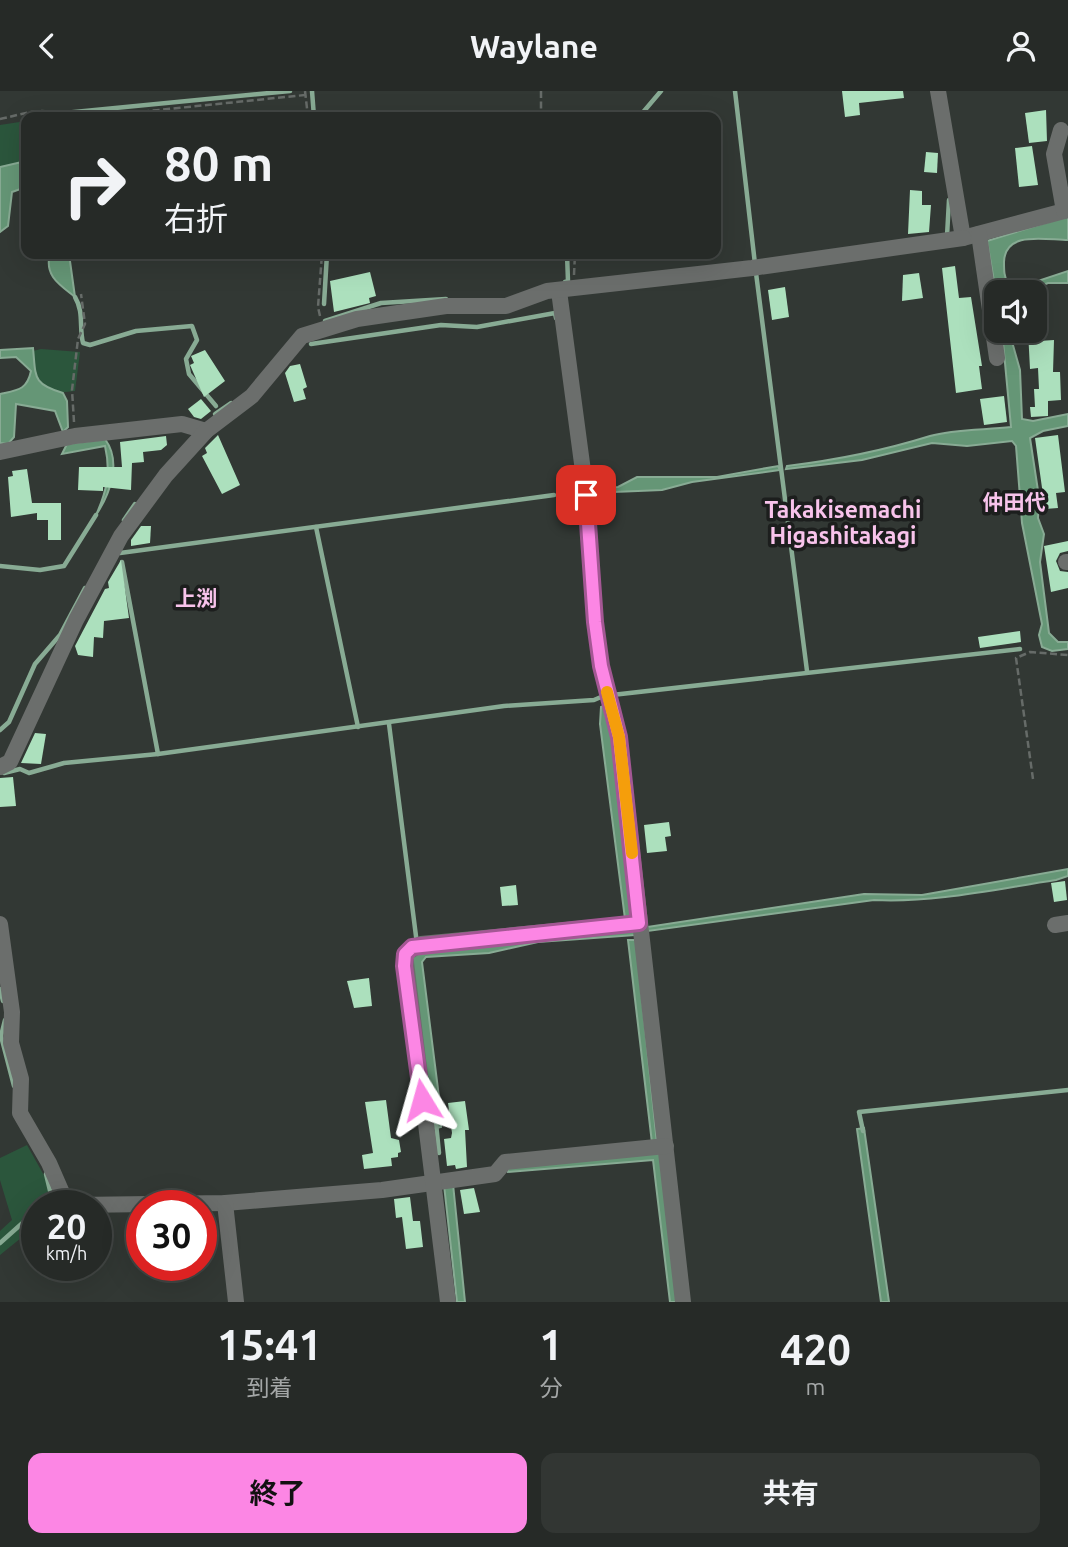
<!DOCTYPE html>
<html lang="ja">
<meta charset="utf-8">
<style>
body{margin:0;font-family:Ubuntu,"Noto Sans JP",sans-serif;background:#323633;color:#f1f3f6;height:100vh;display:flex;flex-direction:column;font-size:26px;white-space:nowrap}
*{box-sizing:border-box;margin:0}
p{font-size:23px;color:#a4a7a7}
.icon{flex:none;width:38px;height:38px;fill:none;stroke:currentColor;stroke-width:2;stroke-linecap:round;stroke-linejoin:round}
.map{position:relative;height:1211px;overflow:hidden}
.panel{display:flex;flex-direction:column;background:#262a27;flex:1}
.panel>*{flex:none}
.top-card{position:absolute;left:21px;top:21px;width:700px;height:147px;border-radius:14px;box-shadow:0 7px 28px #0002,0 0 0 2px #424644;background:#262a27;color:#f1f3f6;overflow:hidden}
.fabs{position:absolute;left:984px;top:189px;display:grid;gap:14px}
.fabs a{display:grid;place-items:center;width:63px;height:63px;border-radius:14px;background:#262a27;box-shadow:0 7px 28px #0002,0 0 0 2px #424644;font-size:35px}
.speed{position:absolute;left:21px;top:1099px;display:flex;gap:14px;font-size:35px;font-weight:700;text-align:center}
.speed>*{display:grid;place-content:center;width:91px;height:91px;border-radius:50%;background:#262a27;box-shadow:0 7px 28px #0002,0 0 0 2px #424644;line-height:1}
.speed small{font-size:18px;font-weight:400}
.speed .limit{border:10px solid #d22;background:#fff;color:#111}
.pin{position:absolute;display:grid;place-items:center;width:60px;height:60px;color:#fff;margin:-30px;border-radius:14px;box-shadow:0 4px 10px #0006}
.me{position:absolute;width:77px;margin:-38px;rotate:352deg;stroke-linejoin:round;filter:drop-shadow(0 0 5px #0008)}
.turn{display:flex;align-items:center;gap:24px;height:147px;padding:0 28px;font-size:32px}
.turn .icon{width:91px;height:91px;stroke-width:2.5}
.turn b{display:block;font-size:49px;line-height:60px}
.eta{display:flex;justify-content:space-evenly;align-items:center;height:119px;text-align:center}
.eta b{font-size:42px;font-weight:700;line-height:49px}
.cta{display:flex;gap:14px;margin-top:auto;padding:14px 28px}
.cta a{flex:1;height:80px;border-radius:14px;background:#fc86e4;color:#111;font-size:28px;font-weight:700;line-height:80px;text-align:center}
.cta a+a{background:#323633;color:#f1f3f6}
header{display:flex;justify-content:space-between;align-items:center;height:91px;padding:0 28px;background:#262a27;font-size:32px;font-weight:700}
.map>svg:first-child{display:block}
.green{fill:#2b563c}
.water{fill:#659676;stroke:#88ab94;stroke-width:2}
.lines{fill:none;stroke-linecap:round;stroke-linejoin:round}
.stream{stroke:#88ab94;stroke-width:4.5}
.building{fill:#ace0bd}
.path{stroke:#666b68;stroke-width:2.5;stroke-dasharray:7 3.5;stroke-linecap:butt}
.minor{stroke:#6b6e6c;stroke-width:16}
.route-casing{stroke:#a45794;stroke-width:18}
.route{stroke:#fc86e4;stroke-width:12}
.slow{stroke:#f59e0b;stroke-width:12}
.labels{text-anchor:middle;stroke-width:7;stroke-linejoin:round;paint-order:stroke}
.neighbourhood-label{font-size:21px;font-weight:bold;fill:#f8c3eb;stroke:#1c1e1d}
.quarter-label{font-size:23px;font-weight:bold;fill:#f8c3eb;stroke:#1c1e1d}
</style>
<header><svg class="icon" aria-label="back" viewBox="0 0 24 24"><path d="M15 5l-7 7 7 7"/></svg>Waylane<svg class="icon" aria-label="person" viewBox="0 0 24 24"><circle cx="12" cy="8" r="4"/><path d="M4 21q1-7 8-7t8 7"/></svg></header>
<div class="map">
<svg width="1068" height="1211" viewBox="0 0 1068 1211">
<rect width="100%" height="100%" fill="#323834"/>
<g class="green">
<polygon points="26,30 26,83 0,88 0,34"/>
<polygon points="41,258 80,261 75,300 37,304 29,261"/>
<polygon points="27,1054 55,1104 51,1115 37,1115 37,1134 0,1164 0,1140 12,1129 0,1089 0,1067"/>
</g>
<g class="water">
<polygon points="26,70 26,96 12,101 8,135 0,141 0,76"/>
<path d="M1068,125V149C1046,149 1005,139 1004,171C1004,180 1004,185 1008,193L1023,195L1068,180V192H1048L1025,201L996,202L987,150Z"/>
<path d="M50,163H69L75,206C60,194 44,185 50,163Z"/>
<path d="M1002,240H1009L1020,279L1022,328L1033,330L1068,323V335L1043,340L1030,347L1039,406L1038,427L1044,443L1040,471L1049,542L1058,551H1068V558L1052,560L1042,556L1039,544L1042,533L1022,432L1016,355L1012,350L967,355L932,352L862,369L786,378L787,375C836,369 882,360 930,345C954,338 985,339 1011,336Z"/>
<path d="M33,257C36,286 32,293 63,302L67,310L68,336L63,341L55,320L16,313L14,346L8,353L0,352V303C18,299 27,299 31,280L16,266L0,267V259Z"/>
<path d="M105,348C122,371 110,403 96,424C107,400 111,381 105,355L62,363L67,353Z"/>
<polygon points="778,375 780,379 692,391 662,399 590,402 589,397 618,396 637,386 717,386"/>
<polygon points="606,614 615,648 635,827 625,828 600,633 601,616"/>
<path d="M1068,778V785L1056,789C996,798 935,812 874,809L648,840L647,836L864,803L922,804Z"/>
<polygon points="631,837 637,844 538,851 489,862 426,866 422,871 440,1014 441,1036 432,1038 411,870 416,862 433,856"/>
<polygon points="628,849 636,849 657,1052 652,1052"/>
<polygon points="864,1037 889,1211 881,1211 857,1038"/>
<polygon points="661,1062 678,1211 670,1211 653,1069 508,1081 507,1075"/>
<polygon points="453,1093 465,1211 457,1211 444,1094"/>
</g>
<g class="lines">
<g class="stream">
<polyline points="312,0 314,26"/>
<polyline points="735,0 755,173"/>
<polyline points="64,22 290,0"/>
<polyline points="639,26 661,0"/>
<polyline points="947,145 949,109"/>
<polyline points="756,182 807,580"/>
<polyline points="565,191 568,190 567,163"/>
<path d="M75,206C84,221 79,236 83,252L90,254L136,240L192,235L197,249L186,268L189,283L216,315"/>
<polyline points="324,213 327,163"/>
<polyline points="325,230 381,212 446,208"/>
<polyline points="311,253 441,234 477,236 555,222 556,227"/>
<polyline points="215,323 231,312"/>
<polyline points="124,429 135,413"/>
<polyline points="316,436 358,636"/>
<polyline points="120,462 554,404"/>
<polyline points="122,471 158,663"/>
<polyline points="0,475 40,479 64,475 96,424"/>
<polyline points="612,604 1020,558"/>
<polyline points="389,633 417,853"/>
<polyline points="0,639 9,631 35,573 60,544 85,497"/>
<polyline points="4,682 20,678 29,682 64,672 158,663 504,615 594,609 601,606"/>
<polyline points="0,898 3,910"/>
<polyline points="5,929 1,945 14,995"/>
<polyline points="436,1032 439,1062"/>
<polyline points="863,1040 859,1021 1068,999"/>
<polyline points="43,1115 52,1108 46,1083"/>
<polyline points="0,1152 37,1119"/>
</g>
</g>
<g class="building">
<polygon points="842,0 903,0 904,7 859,12 860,24 845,26"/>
<polygon points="1046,19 1047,50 1029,52 1025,22"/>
<polygon points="1032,55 1038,94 1019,96 1015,57"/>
<polygon points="926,61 938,62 937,82 924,81"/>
<polygon points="910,99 922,100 922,114 931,114 929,141 908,143"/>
<polygon points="955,175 959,207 971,206 982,275 979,275 982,298 956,302 942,177"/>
<polygon points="370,181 376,205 369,207 370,212 334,221 330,190"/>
<polygon points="919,182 923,207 902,210 903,184"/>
<polygon points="785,196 789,226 772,229 768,199"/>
<polygon points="1028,240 1038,240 1039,250 1054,249 1053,281 1060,281 1061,309 1048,310 1048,325 1031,326 1030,316 1035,316 1034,298 1039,298 1038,277 1030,278"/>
<polygon points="205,259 225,290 204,306 190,274 194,272 191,265"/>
<polygon points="300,273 307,296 303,298 306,308 294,311 285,282 290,275"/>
<polygon points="1004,305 1007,331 984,334 980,308"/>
<polygon points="201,308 211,320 201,328 194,326 188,318"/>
<polygon points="218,344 240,394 222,403 202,365 207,362 205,357"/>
<polygon points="1058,344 1065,401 1056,402 1058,417 1045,418 1035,347"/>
<polygon points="166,345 167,354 161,359 143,361 144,371 132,372 131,399 103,396 103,400 78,399 79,376 122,376 120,351"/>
<polygon points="27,378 32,412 61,412 61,449 48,449 48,429 37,429 37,422 11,426 8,386 13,385 12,380"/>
<polygon points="141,435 151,435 150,452 131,455 131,449"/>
<polygon points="1068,450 1068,460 1060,462 1056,470 1060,480 1068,481 1068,497 1051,501 1044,455"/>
<polygon points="121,469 129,527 104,530 103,547 94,546 93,566 78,564 75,555 105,498 109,497 108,491"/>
<polygon points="1020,540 1021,551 980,557 978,546"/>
<polygon points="35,642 46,643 41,673 21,672"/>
<polygon points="13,686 16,715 0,716 0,687"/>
<polygon points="669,731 671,745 665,746 667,760 647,762 644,734"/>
<polygon points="1065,790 1067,809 1054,811 1051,792"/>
<polygon points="516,794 518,814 502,815 500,796"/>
<polygon points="369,887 372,915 354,917 347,890"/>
<polygon points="386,1009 391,1047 399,1049 401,1061 398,1062 398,1066 391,1067 392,1075 364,1078 362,1064 373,1062 365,1011"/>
<polygon points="465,1010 469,1039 465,1039 467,1076 456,1078 455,1074 447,1075 444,1048 451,1047 452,1042 448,1012"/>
<polygon points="474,1097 480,1121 464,1123 460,1099"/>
<polygon points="410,1106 413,1130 420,1130 423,1156 406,1158 402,1126 396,1127 394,1108"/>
</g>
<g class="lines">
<g class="path">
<polyline points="305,0 308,26"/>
<polyline points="541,0 541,26"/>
<polyline points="90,26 305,4"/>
<path d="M0,28C17,25 46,13 60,26"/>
<polyline points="574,184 575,163"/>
<polyline points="320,225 318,216 322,163"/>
<polyline points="74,331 72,299 78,248 85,233 81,203"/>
<polyline points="1033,688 1016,567 1030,561 1068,564"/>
</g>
<g class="minor">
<polyline points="938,0 963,147 1068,119"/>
<polyline points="1061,39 1054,63 1064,120"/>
<polyline points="979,143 997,267"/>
<polyline points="559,200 585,395"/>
<polyline points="0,361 75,345 182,333 206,340"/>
<polyline points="586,404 595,532 601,575 619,646 683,1211"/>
<polyline points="1066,471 1068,471"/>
<polyline points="0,676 10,671 76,529 121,445 166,384 206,340 252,305 302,245 357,228 446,215 506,215 547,200 752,177 963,147"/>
<polyline points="0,833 12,921 11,952 21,988 20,1022 49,1072 66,1111 77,1114 225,1112 382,1099 495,1083 505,1071 666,1055"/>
<polyline points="1055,834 1068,832"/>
<polyline points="225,1112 236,1211"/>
<polyline points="448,1211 405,863 421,853 639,832"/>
</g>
</g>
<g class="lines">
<defs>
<polyline id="route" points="422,1009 404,875 405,863 412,856 639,832 619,646 601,575 595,531 586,404"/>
</defs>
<use href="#route" class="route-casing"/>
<use href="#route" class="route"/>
<polyline class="slow" points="607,601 619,646 632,762"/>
</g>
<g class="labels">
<g class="neighbourhood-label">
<text x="1014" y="419">仲田代</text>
<text x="196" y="515">上渕</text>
</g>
<g class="quarter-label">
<text x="843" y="427">Takakisemachi<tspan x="843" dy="26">Higashitakagi</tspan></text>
</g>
</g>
</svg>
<div class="fabs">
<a><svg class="icon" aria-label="sound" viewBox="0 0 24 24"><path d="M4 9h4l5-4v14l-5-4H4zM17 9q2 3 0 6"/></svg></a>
</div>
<div class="speed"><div>20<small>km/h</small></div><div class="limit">30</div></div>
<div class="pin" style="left:586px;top:404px;background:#d93025"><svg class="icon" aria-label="arrive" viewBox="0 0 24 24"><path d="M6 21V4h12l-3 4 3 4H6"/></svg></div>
<svg class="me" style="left:422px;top:1009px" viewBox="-20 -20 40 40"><path d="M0-17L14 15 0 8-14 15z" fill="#fc86e4" stroke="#fff" stroke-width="4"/></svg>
<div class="top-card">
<div class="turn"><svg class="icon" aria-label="right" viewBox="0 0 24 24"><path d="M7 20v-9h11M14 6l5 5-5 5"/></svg><div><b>80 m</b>右折</div></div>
</div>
</div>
<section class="panel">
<div class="eta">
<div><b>15:41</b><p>到着</p></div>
<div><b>1</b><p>分</p></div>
<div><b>420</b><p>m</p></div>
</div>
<div class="cta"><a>終了</a><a>共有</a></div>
</section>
